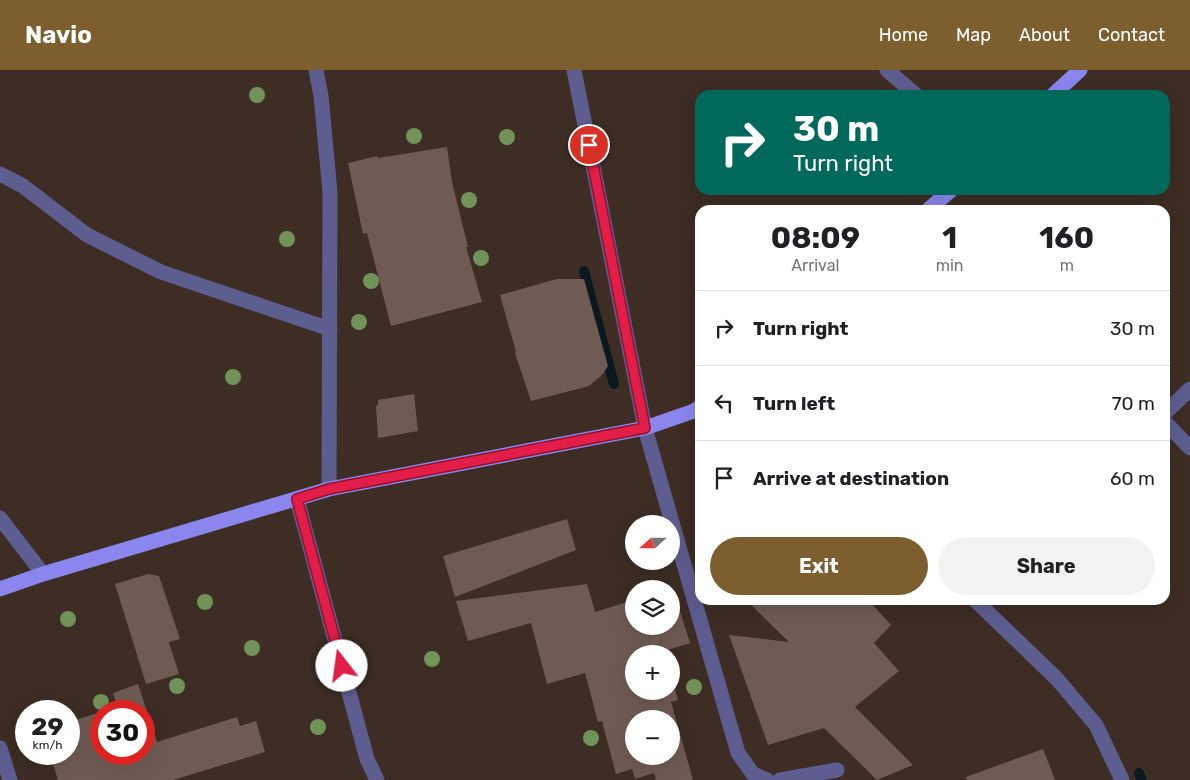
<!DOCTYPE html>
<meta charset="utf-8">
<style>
body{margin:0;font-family:Rubik,sans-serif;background:#f2f2f2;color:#202124;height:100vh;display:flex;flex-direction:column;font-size:19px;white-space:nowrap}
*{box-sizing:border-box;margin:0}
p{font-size:16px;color:#757577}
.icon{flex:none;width:28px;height:28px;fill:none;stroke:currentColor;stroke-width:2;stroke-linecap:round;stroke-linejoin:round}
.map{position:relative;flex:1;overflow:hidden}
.panel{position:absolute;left:695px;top:135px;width:475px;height:400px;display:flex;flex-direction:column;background:#fff;border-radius:15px;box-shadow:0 5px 20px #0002}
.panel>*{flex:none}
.top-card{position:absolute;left:695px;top:20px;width:475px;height:105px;border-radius:15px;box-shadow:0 5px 20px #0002;background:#00695c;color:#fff;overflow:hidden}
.needle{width:32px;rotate:249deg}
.fabs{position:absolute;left:625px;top:445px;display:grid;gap:10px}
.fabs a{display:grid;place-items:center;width:55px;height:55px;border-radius:50%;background:#fff;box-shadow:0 5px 20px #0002;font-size:25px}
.speed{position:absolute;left:15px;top:630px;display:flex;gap:10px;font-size:25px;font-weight:700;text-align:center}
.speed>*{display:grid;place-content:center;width:65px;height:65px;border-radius:50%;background:#fff;box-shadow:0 5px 20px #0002;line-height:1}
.speed small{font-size:12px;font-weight:400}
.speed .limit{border:8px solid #d22;background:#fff;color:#111}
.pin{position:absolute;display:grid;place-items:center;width:42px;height:42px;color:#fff;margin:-21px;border:2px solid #fff;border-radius:50%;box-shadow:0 1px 5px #0007}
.me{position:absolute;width:55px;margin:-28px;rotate:345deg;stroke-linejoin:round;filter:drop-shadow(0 0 4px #0008)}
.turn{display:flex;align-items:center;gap:18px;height:105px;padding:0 15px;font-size:22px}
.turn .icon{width:65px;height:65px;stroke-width:2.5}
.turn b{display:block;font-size:35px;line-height:42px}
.eta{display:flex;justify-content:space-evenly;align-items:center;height:85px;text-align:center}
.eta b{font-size:30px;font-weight:700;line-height:35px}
.cta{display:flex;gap:10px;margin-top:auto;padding:10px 15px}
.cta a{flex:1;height:58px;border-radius:30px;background:#7d5e2f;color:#fff;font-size:20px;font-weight:700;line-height:58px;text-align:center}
.cta a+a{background:#f2f2f2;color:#202124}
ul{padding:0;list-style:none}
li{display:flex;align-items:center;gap:15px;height:75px;padding:0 15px;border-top:1px solid #e0e0e0}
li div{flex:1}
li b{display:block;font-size:19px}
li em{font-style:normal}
header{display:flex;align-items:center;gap:30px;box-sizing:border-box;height:70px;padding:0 25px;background:#7d5e2f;color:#fff}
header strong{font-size:24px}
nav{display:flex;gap:28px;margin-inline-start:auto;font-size:18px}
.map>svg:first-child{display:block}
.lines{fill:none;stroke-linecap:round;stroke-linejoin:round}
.stream{stroke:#0a191f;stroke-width:10}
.building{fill:#6f5b54;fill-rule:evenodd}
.minor{stroke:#5e5d90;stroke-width:15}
.major{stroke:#8a86ee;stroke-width:15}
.tree{fill:#71935a}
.route-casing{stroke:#92132f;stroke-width:12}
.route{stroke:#e11d48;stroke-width:9}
</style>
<header>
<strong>Navio</strong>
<nav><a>Home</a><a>Map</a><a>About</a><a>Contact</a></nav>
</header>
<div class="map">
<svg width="1190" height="710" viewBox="0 0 1190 710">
<rect width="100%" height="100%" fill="#3d2d24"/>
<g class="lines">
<g class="stream">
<polyline points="584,201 614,314"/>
<polyline points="1139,703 1142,710"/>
</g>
</g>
<g class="building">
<polygon points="447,77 452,112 468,177 466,177 482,232 391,256 367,163 363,164 348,93 377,86 378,88"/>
<polygon points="557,209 584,209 608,296 601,306 589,316 531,331 515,283 516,282 500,225"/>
<polygon points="414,324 418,361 378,368 376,336 378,335 378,330"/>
<polygon points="567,449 576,480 455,527 443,486"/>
<polygon points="148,504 159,506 180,569 169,572 179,604 146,614 115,514"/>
<path d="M587,514L595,542L634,530V556H671V519H673L690,573L664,581L665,584H634V621H671V606L678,630L671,632L693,710H656L654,703L635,709L632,699L616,704L602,651L598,652L585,603L547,614L531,553L468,571L456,531ZM634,649H671V686H634Z"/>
<polygon points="746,530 853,530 857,534 871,533 891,555 874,573 899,601 855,637 913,695 877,710 824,658 768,675 729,565 789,572"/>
<polygon points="138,614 157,672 237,647 240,656 256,651 265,682 173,710 58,710 50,684 69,684 69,652 101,642 101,684 144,684 144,641 103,641 118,637 113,623"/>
<polygon points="1043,679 1055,710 967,710 966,707"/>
</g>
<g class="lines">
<g class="minor">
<polyline points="316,0 321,26 330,122 329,419"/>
<polyline points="574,0 645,358 738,683 753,704 767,710"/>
<polyline points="887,0 916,25"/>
<polyline points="0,104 23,116 87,165 161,202 330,259"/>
<polyline points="1165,343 1190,319"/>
<polyline points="1165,352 1190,378"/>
<polyline points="297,429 367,689 377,710"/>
<polyline points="0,448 43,504"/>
<polyline points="975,530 1057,609 1096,655 1122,710"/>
<polyline points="0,678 10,710"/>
<polyline points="780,710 837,700"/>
</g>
<g class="major">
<polyline points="1053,25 1080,0"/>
<polyline points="928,140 951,120"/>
<polyline points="0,519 43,504 329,419 645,358 694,341 700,337"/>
</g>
</g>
<g class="tree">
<circle cx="257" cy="25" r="8"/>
<circle cx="414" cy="66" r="8"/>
<circle cx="507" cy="67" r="8"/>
<circle cx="469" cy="130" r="8"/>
<circle cx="287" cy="169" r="8"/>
<circle cx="481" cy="188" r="8"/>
<circle cx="371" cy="211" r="8"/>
<circle cx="359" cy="252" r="8"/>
<circle cx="233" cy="307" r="8"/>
<circle cx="205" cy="532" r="8"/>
<circle cx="68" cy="549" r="8"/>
<circle cx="252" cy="578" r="8"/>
<circle cx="432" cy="589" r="8"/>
<circle cx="177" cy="616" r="8"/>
<circle cx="694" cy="617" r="8"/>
<circle cx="101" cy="632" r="8"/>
<circle cx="318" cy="657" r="8"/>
<circle cx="591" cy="668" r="8"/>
</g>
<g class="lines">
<defs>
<polyline id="route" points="342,596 297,429 329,419 645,358 589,75"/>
</defs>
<use href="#route" class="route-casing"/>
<use href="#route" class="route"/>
</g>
</svg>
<div class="fabs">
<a><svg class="needle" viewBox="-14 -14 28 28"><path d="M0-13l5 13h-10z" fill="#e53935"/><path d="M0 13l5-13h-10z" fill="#757577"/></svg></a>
<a><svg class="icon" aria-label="layers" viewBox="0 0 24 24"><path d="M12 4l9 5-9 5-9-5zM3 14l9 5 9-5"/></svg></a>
<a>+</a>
<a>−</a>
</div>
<div class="speed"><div>29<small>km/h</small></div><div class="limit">30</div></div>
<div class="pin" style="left:589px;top:75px;background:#d93025"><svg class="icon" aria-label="arrive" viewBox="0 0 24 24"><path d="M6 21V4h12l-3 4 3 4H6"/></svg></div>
<svg class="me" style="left:342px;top:596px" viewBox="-20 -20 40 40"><circle r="19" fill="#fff"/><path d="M0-13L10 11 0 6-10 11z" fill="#e11d48"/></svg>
<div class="top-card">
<div class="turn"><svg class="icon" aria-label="right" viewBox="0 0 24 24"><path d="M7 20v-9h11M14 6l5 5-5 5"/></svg><div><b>30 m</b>Turn right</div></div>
</div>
<section class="panel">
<div class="eta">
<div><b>08:09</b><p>Arrival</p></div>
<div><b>1</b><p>min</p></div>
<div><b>160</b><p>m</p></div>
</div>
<ul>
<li><svg class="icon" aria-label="right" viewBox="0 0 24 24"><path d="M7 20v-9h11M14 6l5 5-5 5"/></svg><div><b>Turn right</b></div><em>30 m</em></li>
<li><svg class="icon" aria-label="left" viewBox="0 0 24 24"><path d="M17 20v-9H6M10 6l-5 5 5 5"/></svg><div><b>Turn left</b></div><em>70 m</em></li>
<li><svg class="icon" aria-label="arrive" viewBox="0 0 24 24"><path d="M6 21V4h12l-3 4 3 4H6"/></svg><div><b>Arrive at destination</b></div><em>60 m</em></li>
</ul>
<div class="cta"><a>Exit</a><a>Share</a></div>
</section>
</div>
